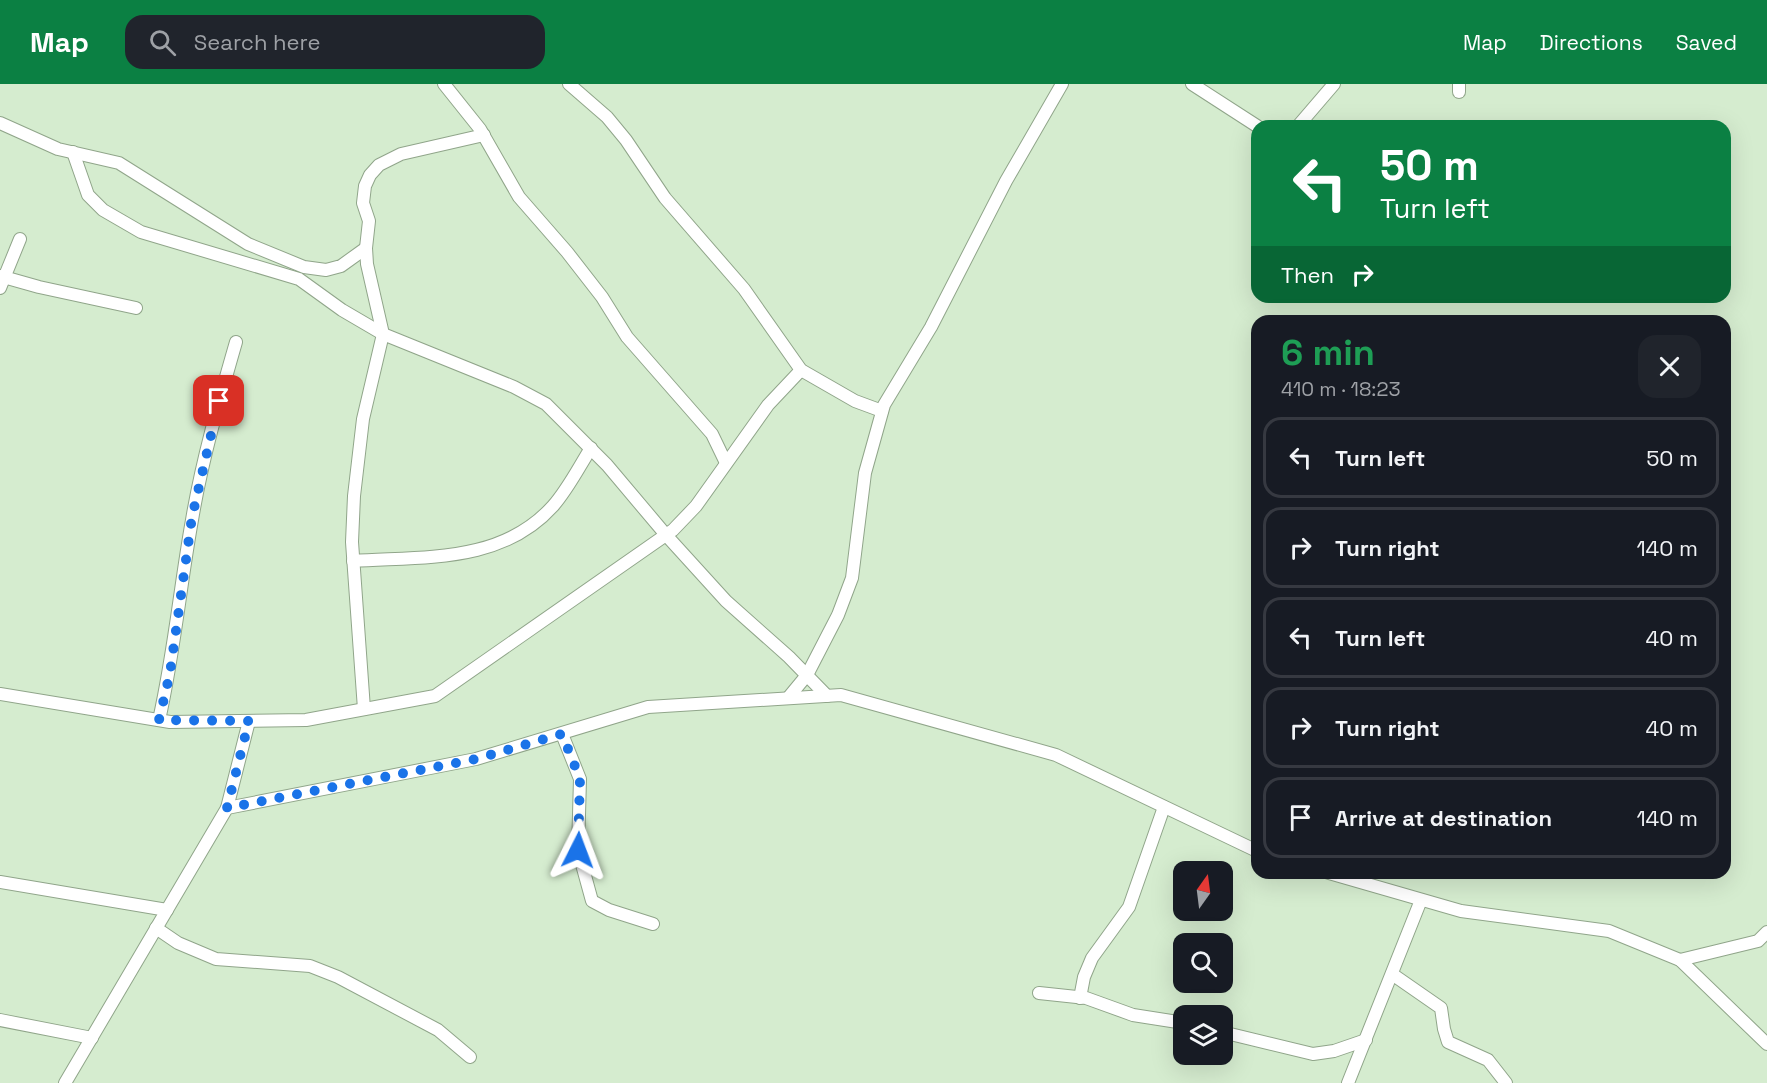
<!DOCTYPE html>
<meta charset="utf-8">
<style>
body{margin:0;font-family:"Space Grotesk",sans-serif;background:#20242c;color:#f1f3f6;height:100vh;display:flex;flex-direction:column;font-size:22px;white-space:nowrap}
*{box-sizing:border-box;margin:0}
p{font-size:20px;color:#9ea1a6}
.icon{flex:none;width:33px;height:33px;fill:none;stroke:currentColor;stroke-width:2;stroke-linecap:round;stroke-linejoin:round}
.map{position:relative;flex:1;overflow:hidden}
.sheet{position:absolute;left:1251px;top:231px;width:480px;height:564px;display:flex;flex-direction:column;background:#171b24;border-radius:18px;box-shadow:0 6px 24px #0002}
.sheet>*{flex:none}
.banner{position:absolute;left:1251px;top:36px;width:480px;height:183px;border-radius:18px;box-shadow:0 6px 24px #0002;background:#0b8043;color:#fff;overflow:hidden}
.needle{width:39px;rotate:14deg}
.tools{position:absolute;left:1173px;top:777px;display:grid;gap:12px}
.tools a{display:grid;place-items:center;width:60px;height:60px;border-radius:12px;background:#171b24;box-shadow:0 6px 24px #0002;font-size:30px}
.pin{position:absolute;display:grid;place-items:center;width:51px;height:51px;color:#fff;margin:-26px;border-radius:12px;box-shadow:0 3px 9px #0006}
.me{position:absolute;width:66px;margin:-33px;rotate:3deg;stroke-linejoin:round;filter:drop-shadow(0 0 4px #0008)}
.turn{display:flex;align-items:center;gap:21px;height:126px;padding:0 30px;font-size:27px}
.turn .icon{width:78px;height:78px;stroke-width:2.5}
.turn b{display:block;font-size:42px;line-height:51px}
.then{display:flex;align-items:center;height:57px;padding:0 30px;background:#0003;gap:12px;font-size:22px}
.round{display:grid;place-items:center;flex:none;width:63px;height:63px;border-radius:18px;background:#20242c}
.head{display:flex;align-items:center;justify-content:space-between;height:102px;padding:0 30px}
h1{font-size:36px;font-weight:800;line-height:45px;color:#1e9e55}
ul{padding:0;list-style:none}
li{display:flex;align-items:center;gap:18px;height:81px;margin:0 12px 9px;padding:0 18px;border:3px solid #363941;border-radius:18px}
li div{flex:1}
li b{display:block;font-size:22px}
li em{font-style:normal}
header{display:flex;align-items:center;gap:36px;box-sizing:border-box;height:84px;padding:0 30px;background:#0b8043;color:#fff}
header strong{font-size:28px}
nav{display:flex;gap:33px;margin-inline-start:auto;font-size:21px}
.search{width:420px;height:54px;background:#20242c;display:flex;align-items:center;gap:15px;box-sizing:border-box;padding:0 21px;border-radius:18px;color:#9ea1a6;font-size:22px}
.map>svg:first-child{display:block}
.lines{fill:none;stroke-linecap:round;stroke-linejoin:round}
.minor-casing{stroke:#90a58a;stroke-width:14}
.minor{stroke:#fff;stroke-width:12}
.route{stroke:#1a73e8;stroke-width:10;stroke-dasharray:0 18}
</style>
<header>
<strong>Map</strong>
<div class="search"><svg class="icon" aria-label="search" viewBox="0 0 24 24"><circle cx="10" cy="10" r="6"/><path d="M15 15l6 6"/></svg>Search here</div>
<nav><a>Map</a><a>Directions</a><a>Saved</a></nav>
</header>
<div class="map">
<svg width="1767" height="999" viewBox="0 0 1767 999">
<rect width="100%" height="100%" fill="#d5eccf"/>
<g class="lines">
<defs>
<g id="minor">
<polyline points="444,0 480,45 519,113 567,168 602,213 627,253 712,350 726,379"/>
<polyline points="569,0 607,33 626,56 665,114 744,205 801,286 855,317 882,327"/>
<polyline points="1192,0 1257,42"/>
<polyline points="1459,0 1459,8"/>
<polyline points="0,39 58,65 119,79 248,160 304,183 326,186 341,182 366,164"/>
<polyline points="1298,42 1334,0"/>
<polyline points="73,68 88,111 103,126 141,148 299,195 342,226 383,250 514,303 546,320 607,381 666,451 726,517 789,573 827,612"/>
<polyline points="0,192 39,203 136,224"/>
<polyline points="0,204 20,155"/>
<path d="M353,477C423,472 501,480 553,422C568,405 579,383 591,364"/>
<polyline points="0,610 170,638 306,636 435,612 673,446 696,422 768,321 801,286"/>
<polyline points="788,614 807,591 838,531 852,494 865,389 884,321 931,243 1006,97 1062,0"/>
<polyline points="364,625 352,458 354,412 363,335 383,250 367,180 366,164 369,137 363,119 365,102 370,91 379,81 401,70 484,51"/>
<path d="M159,636C174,570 180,503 192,436C202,376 219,317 236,258"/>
<polyline points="562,650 580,695 578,766 592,817 609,826 653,840"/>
<polyline points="227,724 476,675 648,623 841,611 1056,671 1257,767"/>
<polyline points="1329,789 1461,827 1609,847 1680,876 1767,960"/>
<polyline points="0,798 167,826"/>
<polyline points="156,844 178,859 216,875 310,882 338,893 438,946 470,973"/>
<polyline points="1680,876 1758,857 1767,848"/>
<polyline points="1392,890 1441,924 1444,945 1448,958 1488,976 1506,999"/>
<polyline points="1039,909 1086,914 1133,931 1184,939"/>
<polyline points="1080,914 1084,893 1092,874 1129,823 1164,723"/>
<polyline points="0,936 92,954"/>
<polyline points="1222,948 1313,970 1334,967 1366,956"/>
<polyline points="65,999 227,724 249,637"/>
<polyline points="1348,999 1421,816"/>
</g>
</defs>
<use href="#minor" class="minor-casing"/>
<use href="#minor" class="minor"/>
</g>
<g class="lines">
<polyline class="route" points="219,317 192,433 170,589 159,636 249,637 227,724 476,675 562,650 580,695 578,766"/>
</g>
</svg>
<div class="tools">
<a><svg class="needle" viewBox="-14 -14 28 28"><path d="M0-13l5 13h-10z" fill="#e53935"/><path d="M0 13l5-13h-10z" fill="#9ea1a6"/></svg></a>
<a><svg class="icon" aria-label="search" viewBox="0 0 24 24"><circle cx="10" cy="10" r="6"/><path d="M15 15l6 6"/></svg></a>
<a><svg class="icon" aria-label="layers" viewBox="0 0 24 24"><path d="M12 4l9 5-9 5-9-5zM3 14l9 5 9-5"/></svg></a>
</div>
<div class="pin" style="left:219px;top:317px;background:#d93025"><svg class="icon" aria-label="arrive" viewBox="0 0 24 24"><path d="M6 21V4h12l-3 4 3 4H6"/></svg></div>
<svg class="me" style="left:578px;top:766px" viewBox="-20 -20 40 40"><path d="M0-17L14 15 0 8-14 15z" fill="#1a73e8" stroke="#fff" stroke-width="4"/></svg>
<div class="banner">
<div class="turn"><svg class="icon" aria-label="left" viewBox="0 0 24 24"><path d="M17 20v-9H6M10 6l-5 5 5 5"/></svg><div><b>50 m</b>Turn left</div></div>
<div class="then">Then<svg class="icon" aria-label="right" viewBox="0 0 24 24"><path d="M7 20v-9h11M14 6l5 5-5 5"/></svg></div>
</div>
<section class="sheet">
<div class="head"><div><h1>6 min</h1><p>410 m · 18:23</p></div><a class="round"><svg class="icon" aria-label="close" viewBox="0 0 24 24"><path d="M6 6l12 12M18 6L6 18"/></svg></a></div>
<ul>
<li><svg class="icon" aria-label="left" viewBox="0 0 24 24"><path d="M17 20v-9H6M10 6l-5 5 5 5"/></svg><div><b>Turn left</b></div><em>50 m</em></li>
<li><svg class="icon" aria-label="right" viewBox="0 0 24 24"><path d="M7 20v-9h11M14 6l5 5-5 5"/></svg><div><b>Turn right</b></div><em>140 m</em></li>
<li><svg class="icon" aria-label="left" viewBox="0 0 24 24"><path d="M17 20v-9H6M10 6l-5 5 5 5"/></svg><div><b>Turn left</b></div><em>40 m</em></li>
<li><svg class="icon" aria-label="right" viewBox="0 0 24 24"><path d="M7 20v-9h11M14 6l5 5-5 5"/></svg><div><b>Turn right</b></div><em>40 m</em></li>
<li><svg class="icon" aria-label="arrive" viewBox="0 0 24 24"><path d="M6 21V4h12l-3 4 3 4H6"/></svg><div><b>Arrive at destination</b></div><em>140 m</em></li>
</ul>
</section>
</div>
